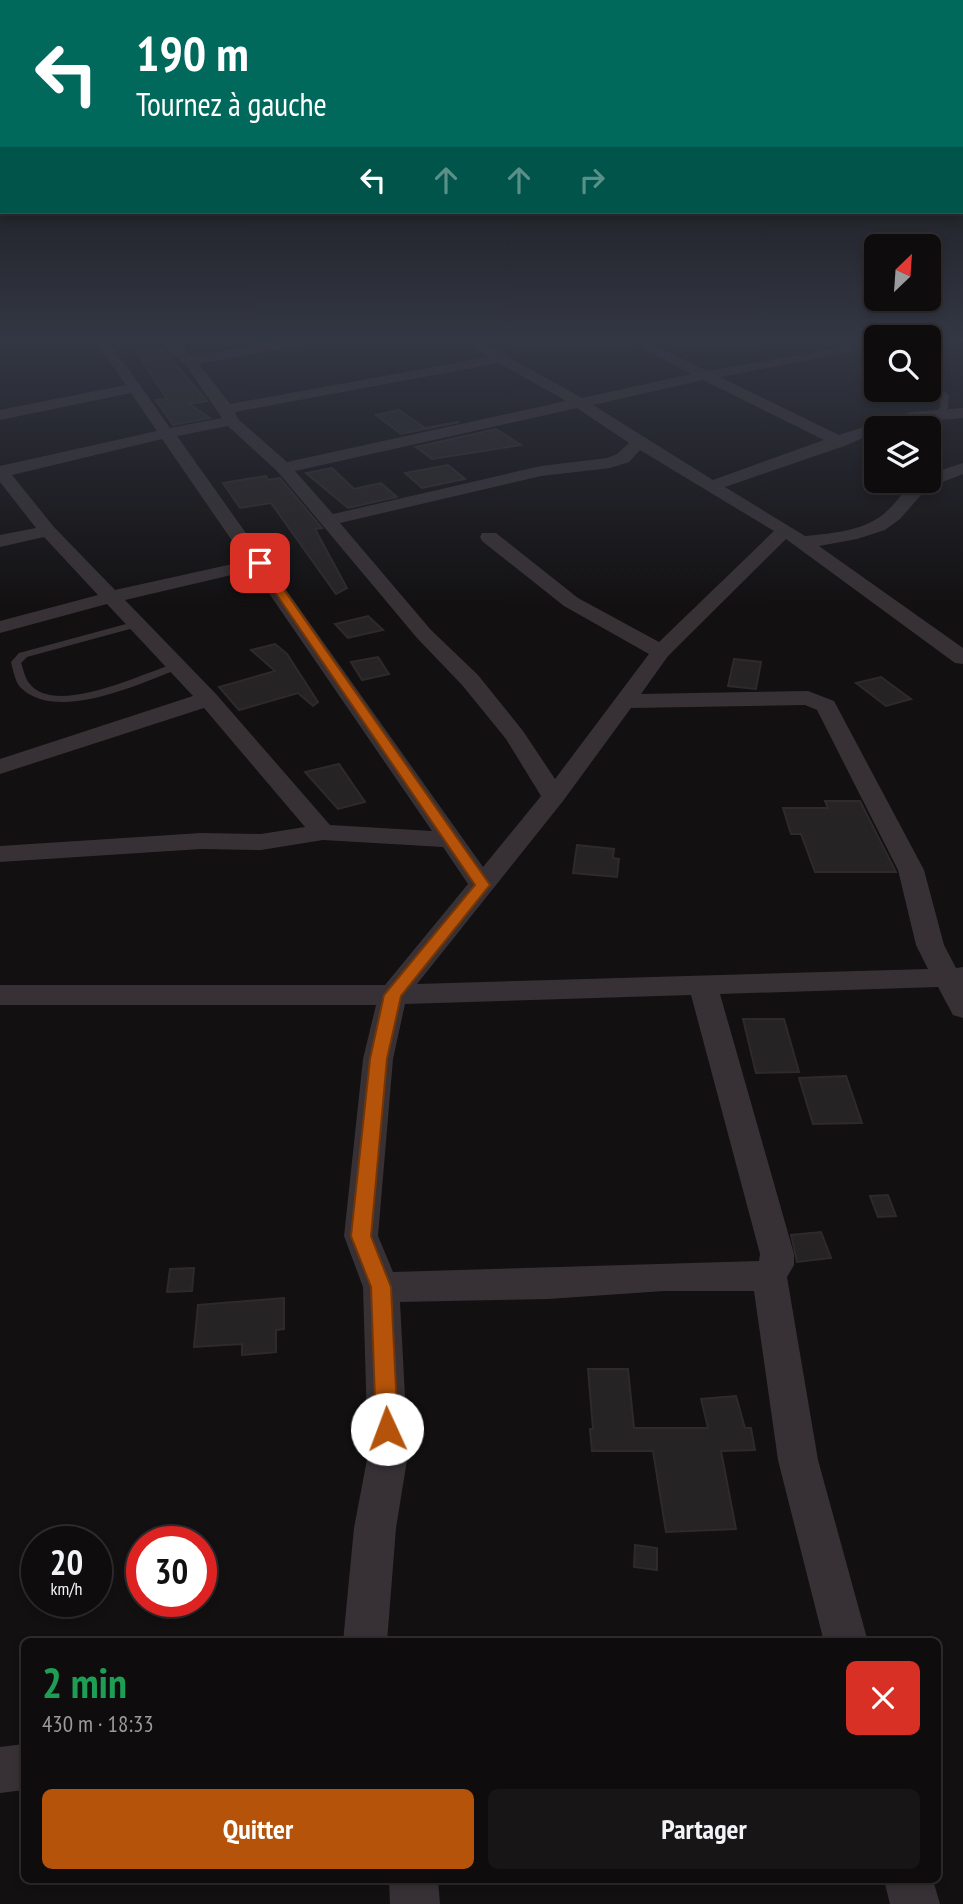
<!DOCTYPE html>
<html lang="fr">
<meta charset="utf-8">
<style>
body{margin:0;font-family:"PT Sans Narrow",sans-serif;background:#171516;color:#f1f3f6;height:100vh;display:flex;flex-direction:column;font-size:26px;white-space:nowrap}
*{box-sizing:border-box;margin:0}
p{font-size:23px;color:#9b9b9d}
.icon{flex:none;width:38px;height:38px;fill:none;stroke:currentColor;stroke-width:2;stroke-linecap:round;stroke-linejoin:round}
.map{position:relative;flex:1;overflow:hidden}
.side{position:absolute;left:21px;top:1638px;width:920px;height:245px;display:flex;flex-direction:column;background:#0e0c0d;border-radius:10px;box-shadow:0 4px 10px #0003,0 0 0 2px #2e2c2e}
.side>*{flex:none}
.banner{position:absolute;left:0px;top:0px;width:964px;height:214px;box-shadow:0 4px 10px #0003,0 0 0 2px #2e2c2e;background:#00695c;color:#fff;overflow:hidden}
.needle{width:46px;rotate:25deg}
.controls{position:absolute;left:864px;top:234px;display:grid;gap:14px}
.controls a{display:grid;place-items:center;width:77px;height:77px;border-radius:10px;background:#0e0c0d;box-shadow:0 4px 10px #0003,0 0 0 2px #2e2c2e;font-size:35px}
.speed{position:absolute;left:21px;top:1526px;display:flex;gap:14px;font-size:35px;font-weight:700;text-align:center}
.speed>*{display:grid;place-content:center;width:91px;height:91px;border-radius:50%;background:#0e0c0d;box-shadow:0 4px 10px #0003,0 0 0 2px #2e2c2e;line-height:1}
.speed small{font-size:18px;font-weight:400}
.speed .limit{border:10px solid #d22;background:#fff;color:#111}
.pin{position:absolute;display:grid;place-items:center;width:60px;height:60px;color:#fff;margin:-30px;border-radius:14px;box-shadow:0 4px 10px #0006}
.me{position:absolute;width:77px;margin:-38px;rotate:358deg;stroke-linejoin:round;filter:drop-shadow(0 0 5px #0008)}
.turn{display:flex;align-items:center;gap:24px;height:147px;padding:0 21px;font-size:32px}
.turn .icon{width:91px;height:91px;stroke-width:2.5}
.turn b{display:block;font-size:49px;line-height:60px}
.lanes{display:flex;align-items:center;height:66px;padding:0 21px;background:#0003;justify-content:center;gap:35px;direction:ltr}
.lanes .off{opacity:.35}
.round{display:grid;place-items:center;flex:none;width:74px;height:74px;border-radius:10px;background:#171516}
.summary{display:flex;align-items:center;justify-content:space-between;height:119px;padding:0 21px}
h1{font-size:42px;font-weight:800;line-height:52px;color:#1e9e55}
.action{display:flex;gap:14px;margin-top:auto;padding:14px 21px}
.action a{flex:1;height:80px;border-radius:10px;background:#b45309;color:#fff;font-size:28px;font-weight:800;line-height:80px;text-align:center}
.action a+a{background:#171516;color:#f1f3f6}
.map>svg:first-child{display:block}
.building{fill:#262324;stroke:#2e2a2c;stroke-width:2}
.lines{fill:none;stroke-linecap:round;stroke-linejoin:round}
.service{fill:#373135;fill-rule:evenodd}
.minor{fill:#373135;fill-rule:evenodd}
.route{fill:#b45309;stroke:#753606;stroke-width:2}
</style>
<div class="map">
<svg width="963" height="1904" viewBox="0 0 963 1904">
<rect width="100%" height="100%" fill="#121011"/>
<g class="building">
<polygon points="163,349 207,401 189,404 210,418 173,425 156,400 167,399 136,351"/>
<polygon points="399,410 425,428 459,422 401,434 376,415"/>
<polygon points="496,429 521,445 432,459 416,447"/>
<polygon points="448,465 465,479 422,488 405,473"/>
<polygon points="332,468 354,489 381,483 397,497 348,508 306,473"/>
<polygon points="266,476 268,480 280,478 322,528 315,529 347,588 336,594 271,503 240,508 223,483"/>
<polygon points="368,616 383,630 348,638 335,624"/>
<polygon points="275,644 287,654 318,702 313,706 298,693 239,710 219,687 275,671 251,650"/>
<polygon points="378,657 389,674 362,680 351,662"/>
<polygon points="734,659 761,662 756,689 728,686"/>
<polygon points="881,677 911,699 886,706 856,683"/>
<polygon points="339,764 365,802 338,809 305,772"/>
<polygon points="825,801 860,801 896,872 815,872 801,834 791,834 783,808 828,808"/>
<polygon points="577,845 614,849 613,858 619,859 617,877 573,873"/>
<polygon points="743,1019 784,1019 799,1072 756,1073"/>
<polygon points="846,1076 862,1123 813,1124 799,1078"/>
<polygon points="888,1195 896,1216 878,1217 870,1196"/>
<polygon points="821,1232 831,1258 797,1262 791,1235"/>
<polygon points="194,1268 192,1291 167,1292 170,1269"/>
<polygon points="284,1298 284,1329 276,1330 276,1352 242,1355 242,1344 194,1347 198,1305"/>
<polygon points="588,1369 628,1369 634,1428 708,1428 701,1399 736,1396 745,1428 751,1428 755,1450 721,1451 736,1529 666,1532 653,1451 592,1451 590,1429 593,1429"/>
<polygon points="635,1545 657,1548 657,1570 634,1567"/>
</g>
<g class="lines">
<g class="service">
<polygon points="929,381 949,395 948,407 943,415 936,413 940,407 941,396 929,387"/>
<path d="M137,621L142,624L141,626L27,657L21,663C23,668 25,678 29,683C55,718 144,672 177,663L181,664V668C141,683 56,724 20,687C15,681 13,670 11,662L19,653Z"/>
</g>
<g class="minor">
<path d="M95,341H109L170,428L222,418L185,364L158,341H173L193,356L280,341H310L303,345L199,364L230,404L488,357L463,341H480L582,398L691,374L628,341H646L707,371L877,341V347L720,377L839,435L911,412L963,408V418L912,422L877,429V432L847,445L725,487L805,536C834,533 867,531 888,510C898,501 904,490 914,481H929V474L963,463V474L927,488L900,519L885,530L857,539L819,546L963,648V664L955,663L786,539L668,656L641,694L808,691L834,701L924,870L944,945L956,968L963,967V1018L953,1015L938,987L720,994L794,1254V1265L787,1277L818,1460L868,1642H824L778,1460L754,1291H664L548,1299L400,1302L408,1454L396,1528L387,1642H343L354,1528L368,1454L363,1287L344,1236L363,1059L376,1005H0V985H385L468,884L443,847L323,840L261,850L201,849L0,862V846L201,833L261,834L305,827L204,708L0,774V759L193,696L107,604L0,633V621L98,595L44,537L0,547V535L36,528L0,482V466L157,431L131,393L0,420V410L126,385ZM499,363L566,401L287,462L238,419L235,412ZM703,380L824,440L713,480L593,405ZM577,408L629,443L617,454L607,458L541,466L333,514L295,471ZM228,426L278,472L417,638L462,685L506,739L541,796L483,867L177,436ZM162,439L246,561L115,590L54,527L12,475ZM640,450L774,531L659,642L578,598L496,533H482L480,537L482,541L564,606L649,654L555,779L523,731L478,675L431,630L340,523L541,476L610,468L629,462ZM253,570L432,831L330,825L216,694L125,600ZM805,705L817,710L898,870L916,945L928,969L417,984L563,801L631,708ZM691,995L760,1254L759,1261L393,1272L378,1236L393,1059L405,1004Z"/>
<polygon points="24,1744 24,1790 0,1793 0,1747"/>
<polygon points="389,1880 438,1880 440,1904 390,1904"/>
<polygon points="884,1880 933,1880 940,1904 890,1904"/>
</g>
</g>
<linearGradient id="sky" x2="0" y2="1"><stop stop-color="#0a0909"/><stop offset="0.56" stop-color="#333743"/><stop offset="1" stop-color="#333743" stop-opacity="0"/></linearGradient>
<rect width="963" height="607" fill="url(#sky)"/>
<polygon class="route" points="260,560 264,561 490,885 401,996 387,1059 371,1236 391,1287 398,1429 395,1436 387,1439 379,1436 376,1429 371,1287 351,1236 370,1059 384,995 475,885 255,563"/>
</svg>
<div class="controls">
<a><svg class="needle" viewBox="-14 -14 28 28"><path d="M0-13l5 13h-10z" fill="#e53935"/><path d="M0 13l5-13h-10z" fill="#9b9b9d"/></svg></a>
<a><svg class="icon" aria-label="search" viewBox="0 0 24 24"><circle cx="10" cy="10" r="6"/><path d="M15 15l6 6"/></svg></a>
<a><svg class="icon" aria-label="layers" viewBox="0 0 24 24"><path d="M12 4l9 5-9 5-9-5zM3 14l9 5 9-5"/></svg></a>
</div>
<div class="speed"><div>20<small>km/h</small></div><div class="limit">30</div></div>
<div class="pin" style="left:260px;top:563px;background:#d93025"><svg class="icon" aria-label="arrive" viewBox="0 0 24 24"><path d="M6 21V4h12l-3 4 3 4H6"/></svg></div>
<svg class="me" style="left:387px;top:1429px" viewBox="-20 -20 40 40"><circle r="19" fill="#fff"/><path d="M0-13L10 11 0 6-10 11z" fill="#b45309"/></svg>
<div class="banner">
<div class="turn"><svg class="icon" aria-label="left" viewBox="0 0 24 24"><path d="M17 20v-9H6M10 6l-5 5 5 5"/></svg><div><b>190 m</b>Tournez à gauche</div></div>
<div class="lanes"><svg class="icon" aria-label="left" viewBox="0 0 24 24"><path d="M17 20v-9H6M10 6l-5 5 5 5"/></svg><svg class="icon off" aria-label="ahead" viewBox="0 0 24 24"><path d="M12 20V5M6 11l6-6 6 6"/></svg><svg class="icon off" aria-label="ahead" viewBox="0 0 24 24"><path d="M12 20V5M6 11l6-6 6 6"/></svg><svg class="icon off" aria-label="right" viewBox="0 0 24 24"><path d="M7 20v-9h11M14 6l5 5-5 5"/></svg></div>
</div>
<section class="side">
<div class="summary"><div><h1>2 min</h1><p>430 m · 18:33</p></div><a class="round" style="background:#d93025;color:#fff"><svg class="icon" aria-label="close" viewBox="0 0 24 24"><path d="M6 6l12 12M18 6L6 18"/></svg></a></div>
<div class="action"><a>Quitter</a><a>Partager</a></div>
</section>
</div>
